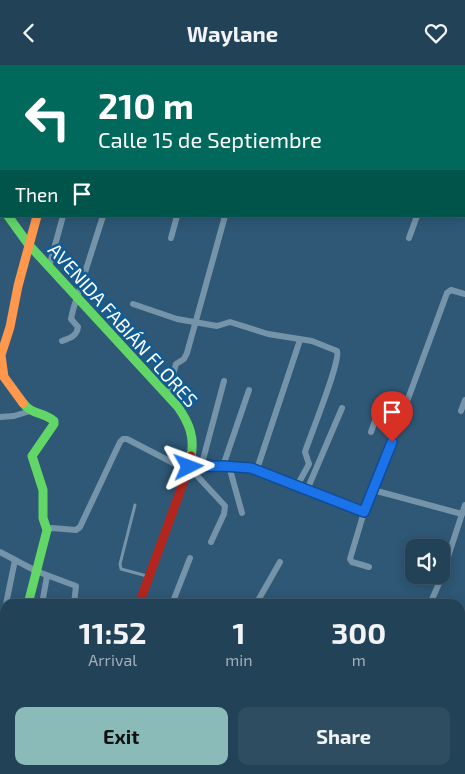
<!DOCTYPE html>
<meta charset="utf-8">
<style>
body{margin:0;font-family:"Exo 2",sans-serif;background:#2e4d61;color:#f1f3f6;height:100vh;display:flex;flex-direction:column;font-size:19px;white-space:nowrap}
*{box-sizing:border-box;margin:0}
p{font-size:16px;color:#a2b0ba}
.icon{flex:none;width:28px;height:28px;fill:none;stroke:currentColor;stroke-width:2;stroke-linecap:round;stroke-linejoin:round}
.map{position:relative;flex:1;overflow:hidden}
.side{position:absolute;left:0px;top:534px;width:465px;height:176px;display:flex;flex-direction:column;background:#224258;border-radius:15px 15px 0 0;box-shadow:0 2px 12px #0003,0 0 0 1px #3f5b6e}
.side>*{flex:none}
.top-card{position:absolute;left:0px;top:0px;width:465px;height:152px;box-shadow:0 2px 12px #0003,0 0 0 1px #3f5b6e;background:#00695c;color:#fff;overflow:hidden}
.buttons{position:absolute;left:405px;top:474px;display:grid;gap:10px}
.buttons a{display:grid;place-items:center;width:45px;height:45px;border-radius:10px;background:#224258;box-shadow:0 2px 12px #0003,0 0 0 1px #3f5b6e;font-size:25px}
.pin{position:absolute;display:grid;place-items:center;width:42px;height:42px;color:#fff;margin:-51px -21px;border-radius:50% 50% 50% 0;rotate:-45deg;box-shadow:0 0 5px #0007}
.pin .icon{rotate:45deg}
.me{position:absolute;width:55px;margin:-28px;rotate:87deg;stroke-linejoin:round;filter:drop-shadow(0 0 4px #0008)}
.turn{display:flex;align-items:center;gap:18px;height:105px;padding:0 15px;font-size:22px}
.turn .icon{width:65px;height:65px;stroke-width:2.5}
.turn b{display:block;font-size:35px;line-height:42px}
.then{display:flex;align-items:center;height:48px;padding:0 15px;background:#0003;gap:10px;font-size:19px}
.eta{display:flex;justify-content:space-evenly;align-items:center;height:85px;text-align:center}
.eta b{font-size:30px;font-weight:700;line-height:35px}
.primary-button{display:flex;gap:10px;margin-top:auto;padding:10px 15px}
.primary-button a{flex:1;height:58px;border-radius:10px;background:#8bbbb9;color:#111;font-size:20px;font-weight:700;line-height:58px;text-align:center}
.primary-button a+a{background:#2e4d61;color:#f1f3f6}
header{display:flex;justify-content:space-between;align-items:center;height:65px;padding:0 15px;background:#224258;font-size:22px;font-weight:700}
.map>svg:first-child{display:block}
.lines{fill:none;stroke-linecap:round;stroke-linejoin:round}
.lane{stroke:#7694a9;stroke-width:3}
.street{stroke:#7694a9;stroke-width:6}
.fast{stroke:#63d668;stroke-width:9}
.slow{stroke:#ff974d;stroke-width:9}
.jam{stroke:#b3261e;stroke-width:9}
.route-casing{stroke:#114b97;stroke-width:12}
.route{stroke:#1a73e8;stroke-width:9}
.labels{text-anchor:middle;stroke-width:5;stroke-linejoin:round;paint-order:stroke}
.street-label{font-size:19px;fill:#fff;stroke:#105c94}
</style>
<header><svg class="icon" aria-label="back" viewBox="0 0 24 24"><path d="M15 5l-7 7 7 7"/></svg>Waylane<svg class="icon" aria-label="heart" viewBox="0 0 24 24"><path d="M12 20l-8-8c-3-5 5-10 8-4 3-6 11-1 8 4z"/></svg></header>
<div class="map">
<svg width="465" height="709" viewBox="0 0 465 709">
<rect width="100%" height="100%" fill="#2e5876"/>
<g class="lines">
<g class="lane">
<polyline points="135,440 120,499 121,504 147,511"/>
<polyline points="345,709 346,705"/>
</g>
<g class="street">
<polyline points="153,0 156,1"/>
<polyline points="69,1 69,0"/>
<polyline points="134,1 134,0"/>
<polyline points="205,1 205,0"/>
<polyline points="287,1 287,0"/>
<polyline points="345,1 346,0"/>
<polyline points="444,1 445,0"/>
<polyline points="0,13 1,13"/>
<polyline points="464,87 465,88"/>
<polyline points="171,173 177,151"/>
<polyline points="409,173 417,151"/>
<polyline points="49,202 63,151"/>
<path d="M133,239L177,254L217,261L230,257L268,269L312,276L337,286C341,296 310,371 305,387L309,399L297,421"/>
<path d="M62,276C70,273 77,271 78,262L71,254L73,245L103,151"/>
<polyline points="167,331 176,299 184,294 187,288 225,151"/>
<polyline points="461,346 465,335"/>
<polyline points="0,352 14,351 30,346"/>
<polyline points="371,367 376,353 398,361"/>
<polyline points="223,401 249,325"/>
<polyline points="229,401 242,448"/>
<polyline points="189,402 225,441 224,449 211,477"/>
<polyline points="201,402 224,316"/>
<polyline points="257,404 300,275"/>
<polyline points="307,425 342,343"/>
<polyline points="373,425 462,449"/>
<polyline points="47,465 52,463 76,465 80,462 120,377 123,374 127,374 179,401 189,402 236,401 251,403 364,447"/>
<polyline points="0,487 36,506 76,521 74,539"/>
<polyline points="369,502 352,497 350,494 364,447 398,361 447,228 451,225 465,229"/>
<polyline points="6,539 15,495"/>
<polyline points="42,539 47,511"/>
<polyline points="172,539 190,493"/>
<polyline points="256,539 280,497"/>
<polyline points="430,539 440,516 465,440"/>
<polyline points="460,565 465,564"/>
<polyline points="0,571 5,546"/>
<polyline points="460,620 465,622"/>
<polyline points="460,664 465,662"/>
<polyline points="0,685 5,670"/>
<polyline points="269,705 280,709"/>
<polyline points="56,709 57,705"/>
<polyline points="112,709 113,705"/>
<polyline points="303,709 304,705"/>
<polyline points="405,709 407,705"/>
</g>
<g class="fast">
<polyline points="12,0 12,1"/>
<polyline points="0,132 1,135"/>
<path d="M8,151L29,180L178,342C189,358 195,372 191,391"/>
<path d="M23,338C32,350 43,347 54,356V359L32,391L43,425V453L47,465L28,539"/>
<polyline points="162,705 163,709"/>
</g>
<g class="slow">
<polyline points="0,51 1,45"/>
<polyline points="23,338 4,312 1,290 10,262 18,221 37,151"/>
</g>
<polyline class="jam" points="139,539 189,402 191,391"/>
</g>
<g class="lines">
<defs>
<polyline id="route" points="189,402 223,401 251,403 364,447 392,377"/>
</defs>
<use href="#route" class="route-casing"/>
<use href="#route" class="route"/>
</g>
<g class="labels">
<g class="street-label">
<text transform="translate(123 260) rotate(48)" y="7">AVENIDA FABIÁN FLORES</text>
</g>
</g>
</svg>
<div class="buttons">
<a><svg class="icon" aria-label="sound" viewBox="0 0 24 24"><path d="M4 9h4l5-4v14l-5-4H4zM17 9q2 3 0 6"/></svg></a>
</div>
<div class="pin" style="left:392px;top:377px;background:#d93025"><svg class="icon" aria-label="arrive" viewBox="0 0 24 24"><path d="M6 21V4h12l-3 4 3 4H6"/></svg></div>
<svg class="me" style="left:189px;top:402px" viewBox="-20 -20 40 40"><path d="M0-17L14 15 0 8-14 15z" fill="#1a73e8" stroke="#fff" stroke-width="4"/></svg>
<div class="top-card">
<div class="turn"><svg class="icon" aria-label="left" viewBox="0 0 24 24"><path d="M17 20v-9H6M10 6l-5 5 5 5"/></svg><div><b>210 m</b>Calle 15 de Septiembre</div></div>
<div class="then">Then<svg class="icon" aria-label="arrive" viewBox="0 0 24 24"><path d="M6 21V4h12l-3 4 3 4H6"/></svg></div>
</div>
<section class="side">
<div class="eta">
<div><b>11:52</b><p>Arrival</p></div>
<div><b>1</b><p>min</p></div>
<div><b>300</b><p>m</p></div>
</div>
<div class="primary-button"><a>Exit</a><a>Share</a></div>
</section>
</div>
